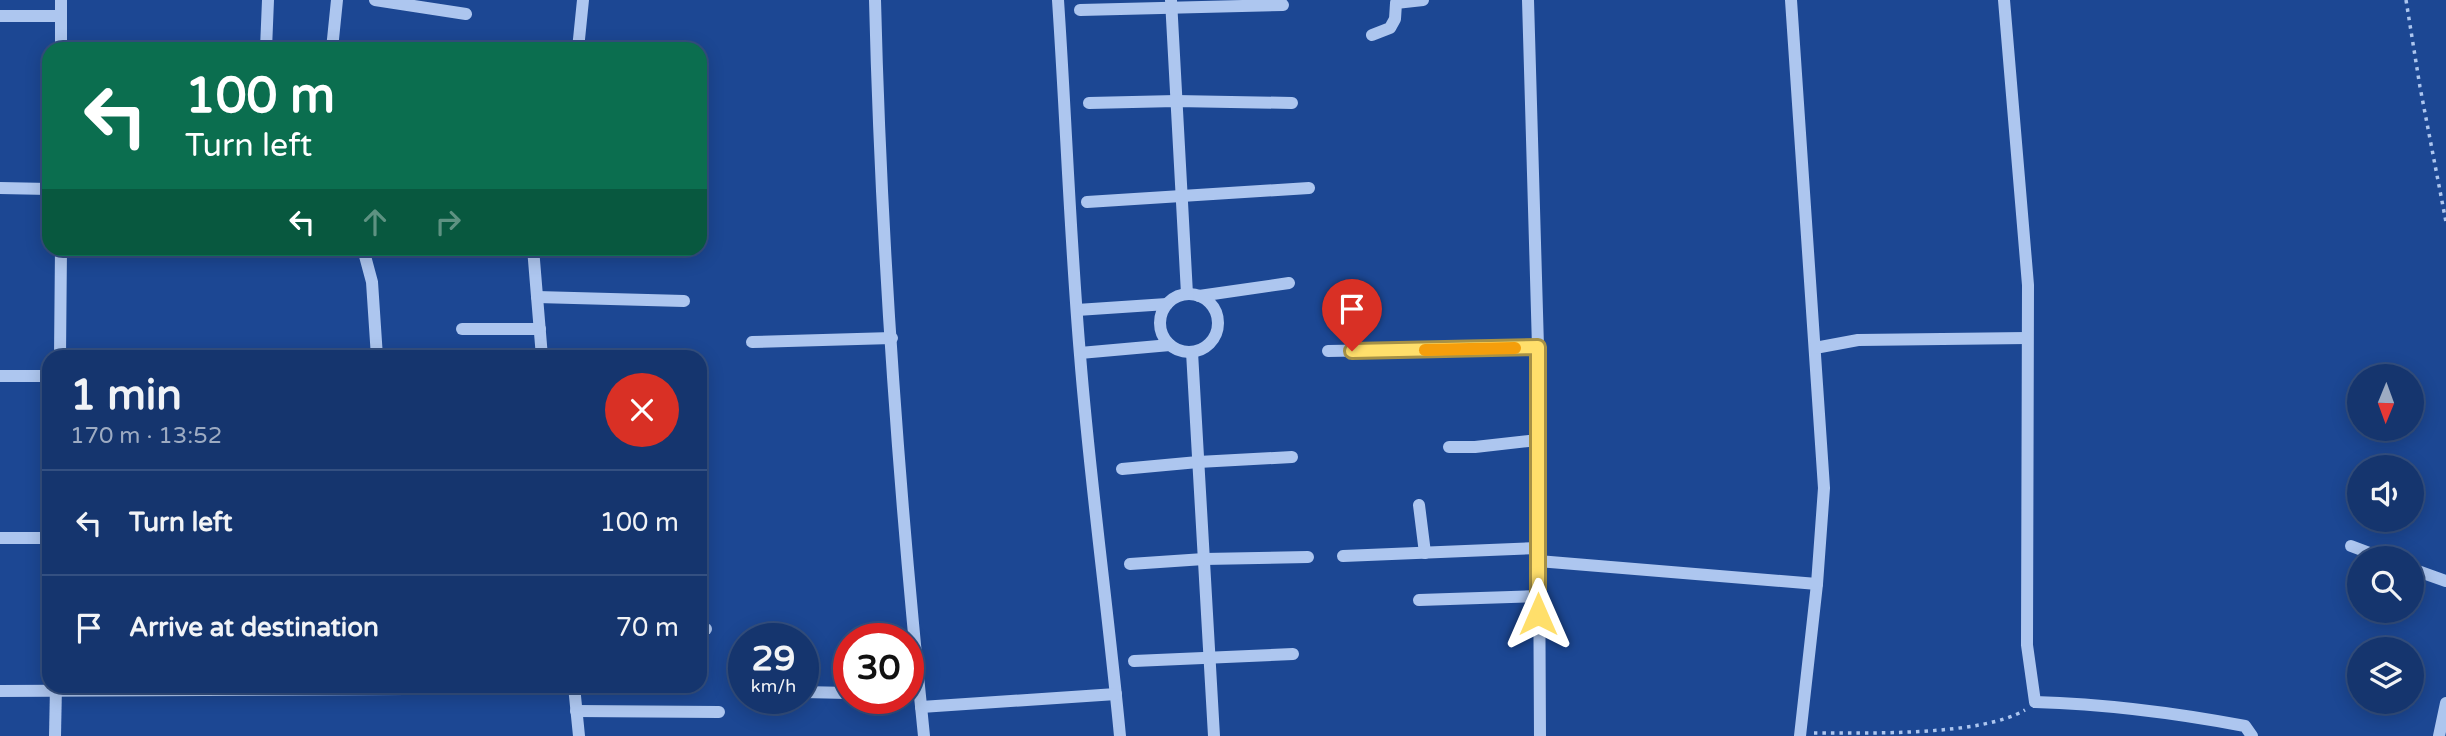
<!DOCTYPE html>
<meta charset="utf-8">
<style>
body{margin:0;font-family:"Varela Round",sans-serif;background:#1e3d73;color:#f1f3f6;height:100vh;display:flex;flex-direction:column;font-size:26px;white-space:nowrap}
*{box-sizing:border-box;margin:0}
p{font-size:23px;color:#9dabc2}
.icon{flex:none;width:38px;height:38px;fill:none;stroke:currentColor;stroke-width:2;stroke-linecap:round;stroke-linejoin:round}
.map{position:relative;flex:1;overflow:hidden}
.panel{position:absolute;left:42px;top:350px;width:665px;height:343px;display:flex;flex-direction:column;background:#15356e;border-radius:21px;box-shadow:0 4px 18px #0003,0 0 0 2px #345081}
.panel>*{flex:none}
.banner{position:absolute;left:42px;top:42px;width:665px;height:214px;border-radius:21px;box-shadow:0 4px 18px #0003,0 0 0 2px #345081;background:#0b6e4f;color:#fff;overflow:hidden}
.needle{width:46px;rotate:181deg}
.controls{position:absolute;left:2347px;top:364px;display:grid;gap:14px}
.controls a{display:grid;place-items:center;width:77px;height:77px;border-radius:50%;background:#15356e;box-shadow:0 4px 18px #0003,0 0 0 2px #345081;font-size:35px}
.speed{position:absolute;left:728px;top:623px;display:flex;gap:14px;font-size:35px;font-weight:700;text-align:center}
.speed>*{display:grid;place-content:center;width:91px;height:91px;border-radius:50%;background:#15356e;box-shadow:0 4px 18px #0003,0 0 0 2px #345081;line-height:1}
.speed small{font-size:18px;font-weight:400}
.speed .limit{border:10px solid #d22;background:#fff;color:#111}
.pin{position:absolute;display:grid;place-items:center;width:60px;height:60px;color:#fff;margin:-72px -30px;border-radius:50% 50% 50% 0;rotate:-45deg;box-shadow:0 0 7px #0007}
.pin .icon{rotate:45deg}
.me{position:absolute;width:77px;margin:-38px;rotate:0deg;stroke-linejoin:round;filter:drop-shadow(0 0 5px #0008)}
.turn{display:flex;align-items:center;gap:24px;height:147px;padding:0 28px;font-size:32px}
.turn .icon{width:91px;height:91px;stroke-width:2.5}
.turn b{display:block;font-size:49px;line-height:60px}
.lanes{display:flex;align-items:center;height:66px;padding:0 28px;background:#0003;justify-content:center;gap:35px;direction:ltr}
.lanes .off{opacity:.35}
.round{display:grid;place-items:center;flex:none;width:74px;height:74px;border-radius:37px;background:#1e3d73}
.headline{display:flex;align-items:center;justify-content:space-between;height:119px;padding:0 28px}
h1{font-size:42px;font-weight:700;line-height:52px}
ul{padding:0;list-style:none}
li{display:flex;align-items:center;gap:21px;height:105px;padding:0 28px;border-top:2px solid #345081}
li div{flex:1}
li b{display:block;font-size:26px}
li em{font-style:normal}
.map>svg:first-child{display:block}
.lines{fill:none;stroke-linecap:round;stroke-linejoin:round}
.path{stroke:#adc6ef;stroke-width:3.5;stroke-dasharray:3.5 5;stroke-linecap:butt}
.minor{stroke:#adc6ef;stroke-width:12}
.route-casing{stroke:#a69146;stroke-width:18}
.route{stroke:#ffdf6b;stroke-width:12}
.slow{stroke:#f59e0b;stroke-width:12}
</style>
<div class="map">
<svg width="2446" height="736" viewBox="0 0 2446 736">
<rect width="100%" height="100%" fill="#1c4793"/>
<g class="lines">
<g class="path">
<polyline points="2406,0 2420,87 2446,222"/>
<path d="M1814,733C1870,733 1981,736 2025,710"/>
</g>
<g class="minor">
<polyline points="61,0 61,49"/>
<polyline points="375,0 466,14"/>
<path d="M875,0C881,245 899,492 924,736"/>
<path d="M1058,0C1066,119 1070,237 1080,355C1090,482 1108,609 1120,736"/>
<polyline points="1171,0 1187,294"/>
<polyline points="1528,0 1538,347 1540,736"/>
<polyline points="1791,0 1824,488 1817,584 1800,736"/>
<path d="M2004,0L2028,285L2027,645L2035,702C2105,704 2176,713 2245,726L2252,736"/>
<polyline points="1080,10 1283,5"/>
<polyline points="0,16 61,16"/>
<polyline points="1372,35 1390,28 1395,19 1396,3 1423,0"/>
<polyline points="266,49 268,0"/>
<polyline points="332,49 337,0"/>
<polyline points="578,49 583,0"/>
<polyline points="1089,103 1176,101 1292,103"/>
<polyline points="0,188 49,189"/>
<polyline points="1087,202 1309,188"/>
<polyline points="533,248 542,357"/>
<polyline points="365,256 372,282 377,357"/>
<circle cx="1189" cy="323" r="29"/>
<polyline points="1199,296 1289,283"/>
<polyline points="537,297 684,301"/>
<polyline points="1077,310 1167,304"/>
<polyline points="462,329 540,329"/>
<polyline points="752,342 892,338"/>
<polyline points="1815,348 1858,340 2027,338"/>
<polyline points="1328,351 1538,347"/>
<polyline points="1192,352 1214,736"/>
<polyline points="1080,353 1170,345"/>
<polyline points="60,357 61,248"/>
<polyline points="0,376 49,376"/>
<polyline points="1449,447 1475,447 1538,440"/>
<polyline points="1122,469 1198,462 1292,457"/>
<polyline points="1419,505 1425,553"/>
<polyline points="0,538 49,538"/>
<polyline points="2351,546 2383,558"/>
<polyline points="1343,556 1538,548"/>
<polyline points="1538,561 1817,584"/>
<polyline points="1130,564 1204,559 1308,557"/>
<polyline points="2412,569 2446,581"/>
<polyline points="1419,600 1538,596"/>
<polyline points="700,629 706,629"/>
<polyline points="1134,661 1293,654"/>
<polyline points="574,686 579,736"/>
<polyline points="0,691 406,689 406,686"/>
<polyline points="803,692 849,693"/>
<polyline points="921,707 1116,694"/>
<polyline points="576,711 719,712"/>
<polyline points="55,736 56,686"/>
<polyline points="2439,736 2446,703"/>
</g>
</g>
<g class="lines">
<defs>
<polyline id="route" points="1352,351 1538,347 1538,614"/>
</defs>
<use href="#route" class="route-casing"/>
<use href="#route" class="route"/>
<polyline class="slow" points="1425,350 1515,348"/>
</g>
</svg>
<div class="controls">
<a><svg class="needle" viewBox="-14 -14 28 28"><path d="M0-13l5 13h-10z" fill="#e53935"/><path d="M0 13l5-13h-10z" fill="#9dabc2"/></svg></a>
<a><svg class="icon" aria-label="sound" viewBox="0 0 24 24"><path d="M4 9h4l5-4v14l-5-4H4zM17 9q2 3 0 6"/></svg></a>
<a><svg class="icon" aria-label="search" viewBox="0 0 24 24"><circle cx="10" cy="10" r="6"/><path d="M15 15l6 6"/></svg></a>
<a><svg class="icon" aria-label="layers" viewBox="0 0 24 24"><path d="M12 4l9 5-9 5-9-5zM3 14l9 5 9-5"/></svg></a>
</div>
<div class="speed"><div>29<small>km/h</small></div><div class="limit">30</div></div>
<div class="pin" style="left:1352px;top:351px;background:#d93025"><svg class="icon" aria-label="arrive" viewBox="0 0 24 24"><path d="M6 21V4h12l-3 4 3 4H6"/></svg></div>
<svg class="me" style="left:1538px;top:614px" viewBox="-20 -20 40 40"><path d="M0-17L14 15 0 8-14 15z" fill="#ffdf6b" stroke="#fff" stroke-width="4"/></svg>
<div class="banner">
<div class="turn"><svg class="icon" aria-label="left" viewBox="0 0 24 24"><path d="M17 20v-9H6M10 6l-5 5 5 5"/></svg><div><b>100 m</b>Turn left</div></div>
<div class="lanes"><svg class="icon" aria-label="left" viewBox="0 0 24 24"><path d="M17 20v-9H6M10 6l-5 5 5 5"/></svg><svg class="icon off" aria-label="ahead" viewBox="0 0 24 24"><path d="M12 20V5M6 11l6-6 6 6"/></svg><svg class="icon off" aria-label="right" viewBox="0 0 24 24"><path d="M7 20v-9h11M14 6l5 5-5 5"/></svg></div>
</div>
<section class="panel">
<div class="headline"><div><h1>1 min</h1><p>170 m · 13:52</p></div><a class="round" style="background:#d93025;color:#fff"><svg class="icon" aria-label="close" viewBox="0 0 24 24"><path d="M6 6l12 12M18 6L6 18"/></svg></a></div>
<ul>
<li><svg class="icon" aria-label="left" viewBox="0 0 24 24"><path d="M17 20v-9H6M10 6l-5 5 5 5"/></svg><div><b>Turn left</b></div><em>100 m</em></li>
<li><svg class="icon" aria-label="arrive" viewBox="0 0 24 24"><path d="M6 21V4h12l-3 4 3 4H6"/></svg><div><b>Arrive at destination</b></div><em>70 m</em></li>
</ul>
</section>
</div>
